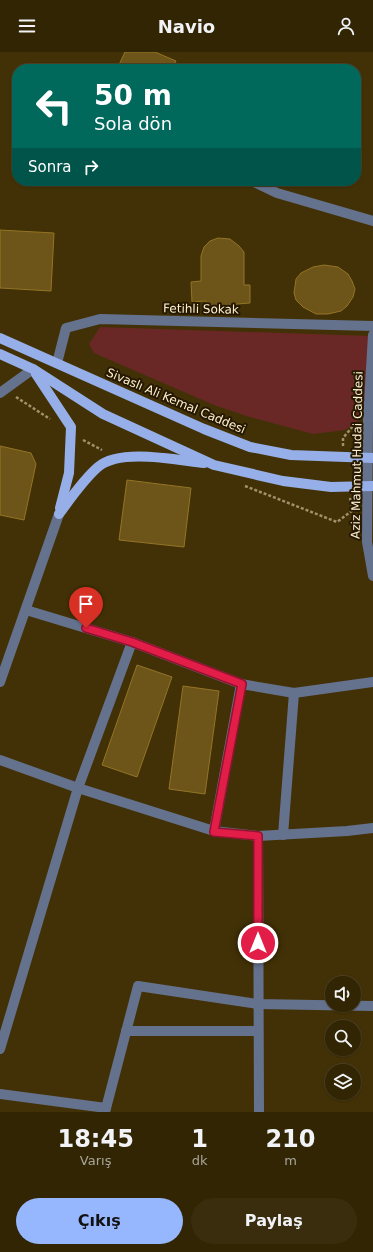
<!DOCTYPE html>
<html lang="tr">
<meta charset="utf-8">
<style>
body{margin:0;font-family:"DejaVu Sans",sans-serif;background:#3a2d0e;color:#f1f3f6;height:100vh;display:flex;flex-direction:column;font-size:15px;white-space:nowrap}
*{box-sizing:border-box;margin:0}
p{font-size:13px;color:#a8a59a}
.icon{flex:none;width:22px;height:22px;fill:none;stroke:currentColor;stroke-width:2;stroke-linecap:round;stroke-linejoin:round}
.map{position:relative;height:1060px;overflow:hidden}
.details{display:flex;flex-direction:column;background:#322504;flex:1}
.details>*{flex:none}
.hud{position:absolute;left:12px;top:12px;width:349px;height:122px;border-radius:16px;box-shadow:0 1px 3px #0004,0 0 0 1px #4d4226;background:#00695c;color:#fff;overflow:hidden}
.buttons{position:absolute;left:325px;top:924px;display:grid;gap:8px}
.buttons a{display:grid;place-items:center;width:36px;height:36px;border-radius:50%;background:#322504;box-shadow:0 1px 3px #0004,0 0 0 1px #4d4226;font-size:20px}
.pin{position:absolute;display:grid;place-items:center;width:34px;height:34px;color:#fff;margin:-41px -17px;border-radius:50% 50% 50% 0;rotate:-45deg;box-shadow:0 0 4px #0007}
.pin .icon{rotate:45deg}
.me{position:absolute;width:44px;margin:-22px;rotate:0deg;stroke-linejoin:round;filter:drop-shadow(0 0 3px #0008)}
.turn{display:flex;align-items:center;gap:14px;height:84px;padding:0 16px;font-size:18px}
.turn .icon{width:52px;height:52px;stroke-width:2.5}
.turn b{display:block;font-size:28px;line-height:34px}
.then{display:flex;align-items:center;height:38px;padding:0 16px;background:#0003;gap:8px;font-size:15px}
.eta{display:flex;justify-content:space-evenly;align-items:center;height:68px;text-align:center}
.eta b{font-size:24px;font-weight:700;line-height:28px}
.action{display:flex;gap:8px;margin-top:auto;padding:8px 16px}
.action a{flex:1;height:46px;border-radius:24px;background:#96b6fd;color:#111;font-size:16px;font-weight:700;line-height:46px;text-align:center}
.action a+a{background:#3a2d0e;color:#f1f3f6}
header{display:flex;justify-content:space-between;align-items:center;height:52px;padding:0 16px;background:#322504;font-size:18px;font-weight:700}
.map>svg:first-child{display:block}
.green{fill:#692825}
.building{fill:#6d551a;stroke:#947425}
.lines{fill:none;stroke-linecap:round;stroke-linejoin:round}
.path{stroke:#a0916d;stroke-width:2.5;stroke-dasharray:3 2;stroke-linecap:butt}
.minor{stroke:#65728e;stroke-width:10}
.major{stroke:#96afe8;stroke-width:10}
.route-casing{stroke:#92132f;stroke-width:10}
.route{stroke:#e11d48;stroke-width:7}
.labels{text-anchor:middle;stroke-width:4;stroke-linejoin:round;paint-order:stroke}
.street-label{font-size:12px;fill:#fef0d3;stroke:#261900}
</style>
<header><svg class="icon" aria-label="menu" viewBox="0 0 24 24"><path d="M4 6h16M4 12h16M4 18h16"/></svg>Navio<svg class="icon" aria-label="person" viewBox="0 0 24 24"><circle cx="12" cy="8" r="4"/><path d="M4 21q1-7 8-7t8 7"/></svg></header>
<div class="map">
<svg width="373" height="1060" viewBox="0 0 373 1060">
<rect width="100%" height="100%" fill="#423106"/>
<polygon class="green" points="100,275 372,284 368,350 358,369 345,378 313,382 250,365 214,353 94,301 89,292"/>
<g class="building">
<polygon points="125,0 155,0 176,9 172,17 117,17"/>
<polygon points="0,178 54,181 51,239 0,236"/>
<polygon points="218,186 230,187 239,194 244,200 244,233 250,233 250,251 237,252 228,256 220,258 205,249 192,250 191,230 201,229 201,204 204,195 210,189"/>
<polygon points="324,213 338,215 348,222 352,229 355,237 353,245 347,254 341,259 328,262 316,262 303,255 296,248 294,241 296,227 301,221 313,215"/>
<polygon points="0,394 31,401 36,412 24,468 0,463"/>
<polygon points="127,428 191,436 184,495 119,488"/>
<polygon points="137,613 172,625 137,725 102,713"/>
<polygon points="183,634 219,639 205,742 169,737"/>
</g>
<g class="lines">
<g class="path">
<polyline points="16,345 50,367"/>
<polyline points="83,388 102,398"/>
<polyline points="343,394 343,386 353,374 357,375"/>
<polyline points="245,434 337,470 353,458 355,458"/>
<polyline points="350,446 353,458"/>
</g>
<g class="minor">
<polyline points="252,129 277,141 373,169"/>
<polyline points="373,283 368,368 367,490 373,524"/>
<polyline points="57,311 66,276 100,267 373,274"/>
<polyline points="0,341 33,317"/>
<polyline points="26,558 132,590 241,632 294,641 373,630"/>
<polyline points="0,630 59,462"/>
<polyline points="0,708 78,736 214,779 258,784 347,779 373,776"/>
<polyline points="214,779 241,632"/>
<polyline points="283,783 294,641"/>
<polyline points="258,784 259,1060"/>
<polyline points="126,979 258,979"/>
<polyline points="0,997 78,736 132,590"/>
<polyline points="0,1042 106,1056"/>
<polyline points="105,1060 138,934 258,952 373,954"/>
</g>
<g class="major">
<polyline points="0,286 204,377 250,395 291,403 373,406"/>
<polyline points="0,302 33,317 103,362 214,413 283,429 331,435 373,434"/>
<polyline points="36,322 71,375 69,421 60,456"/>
<path d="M59,462C71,446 83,428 98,415C120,396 176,408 204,411"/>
</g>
</g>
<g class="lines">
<defs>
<polyline id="route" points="86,576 132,590 242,632 214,780 258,784 258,891"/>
</defs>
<use href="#route" class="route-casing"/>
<use href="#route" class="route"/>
</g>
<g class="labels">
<g class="street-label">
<text transform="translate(201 257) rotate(1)" y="4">Fetihli Sokak</text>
<text transform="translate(176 349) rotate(23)" y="4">Sivaslı Ali Kemal Caddesi</text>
<text transform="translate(357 403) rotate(-89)" y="4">Aziz Mahmut Hudai Caddesi</text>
</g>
</g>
</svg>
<div class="buttons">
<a><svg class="icon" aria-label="sound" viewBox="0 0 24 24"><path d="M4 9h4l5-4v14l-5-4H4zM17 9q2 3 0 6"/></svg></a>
<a><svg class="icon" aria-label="search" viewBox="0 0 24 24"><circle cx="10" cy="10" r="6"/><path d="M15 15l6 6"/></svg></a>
<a><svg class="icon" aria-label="layers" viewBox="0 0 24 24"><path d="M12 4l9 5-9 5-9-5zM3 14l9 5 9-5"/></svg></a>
</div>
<div class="pin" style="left:86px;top:576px;background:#d93025"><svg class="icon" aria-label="arrive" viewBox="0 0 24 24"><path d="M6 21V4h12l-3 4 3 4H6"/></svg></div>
<svg class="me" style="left:258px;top:891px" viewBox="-20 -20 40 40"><circle r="17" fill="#e11d48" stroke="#fff" stroke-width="3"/><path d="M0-11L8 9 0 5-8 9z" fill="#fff"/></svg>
<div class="hud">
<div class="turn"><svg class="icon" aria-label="left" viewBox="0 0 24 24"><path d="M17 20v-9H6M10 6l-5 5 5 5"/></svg><div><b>50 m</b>Sola dön</div></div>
<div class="then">Sonra<svg class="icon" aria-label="right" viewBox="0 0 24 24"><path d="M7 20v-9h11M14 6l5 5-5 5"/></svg></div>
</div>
</div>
<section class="details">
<div class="eta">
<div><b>18:45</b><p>Varış</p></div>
<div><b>1</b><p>dk</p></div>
<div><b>210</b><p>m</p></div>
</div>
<div class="action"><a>Çıkış</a><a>Paylaş</a></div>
</section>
